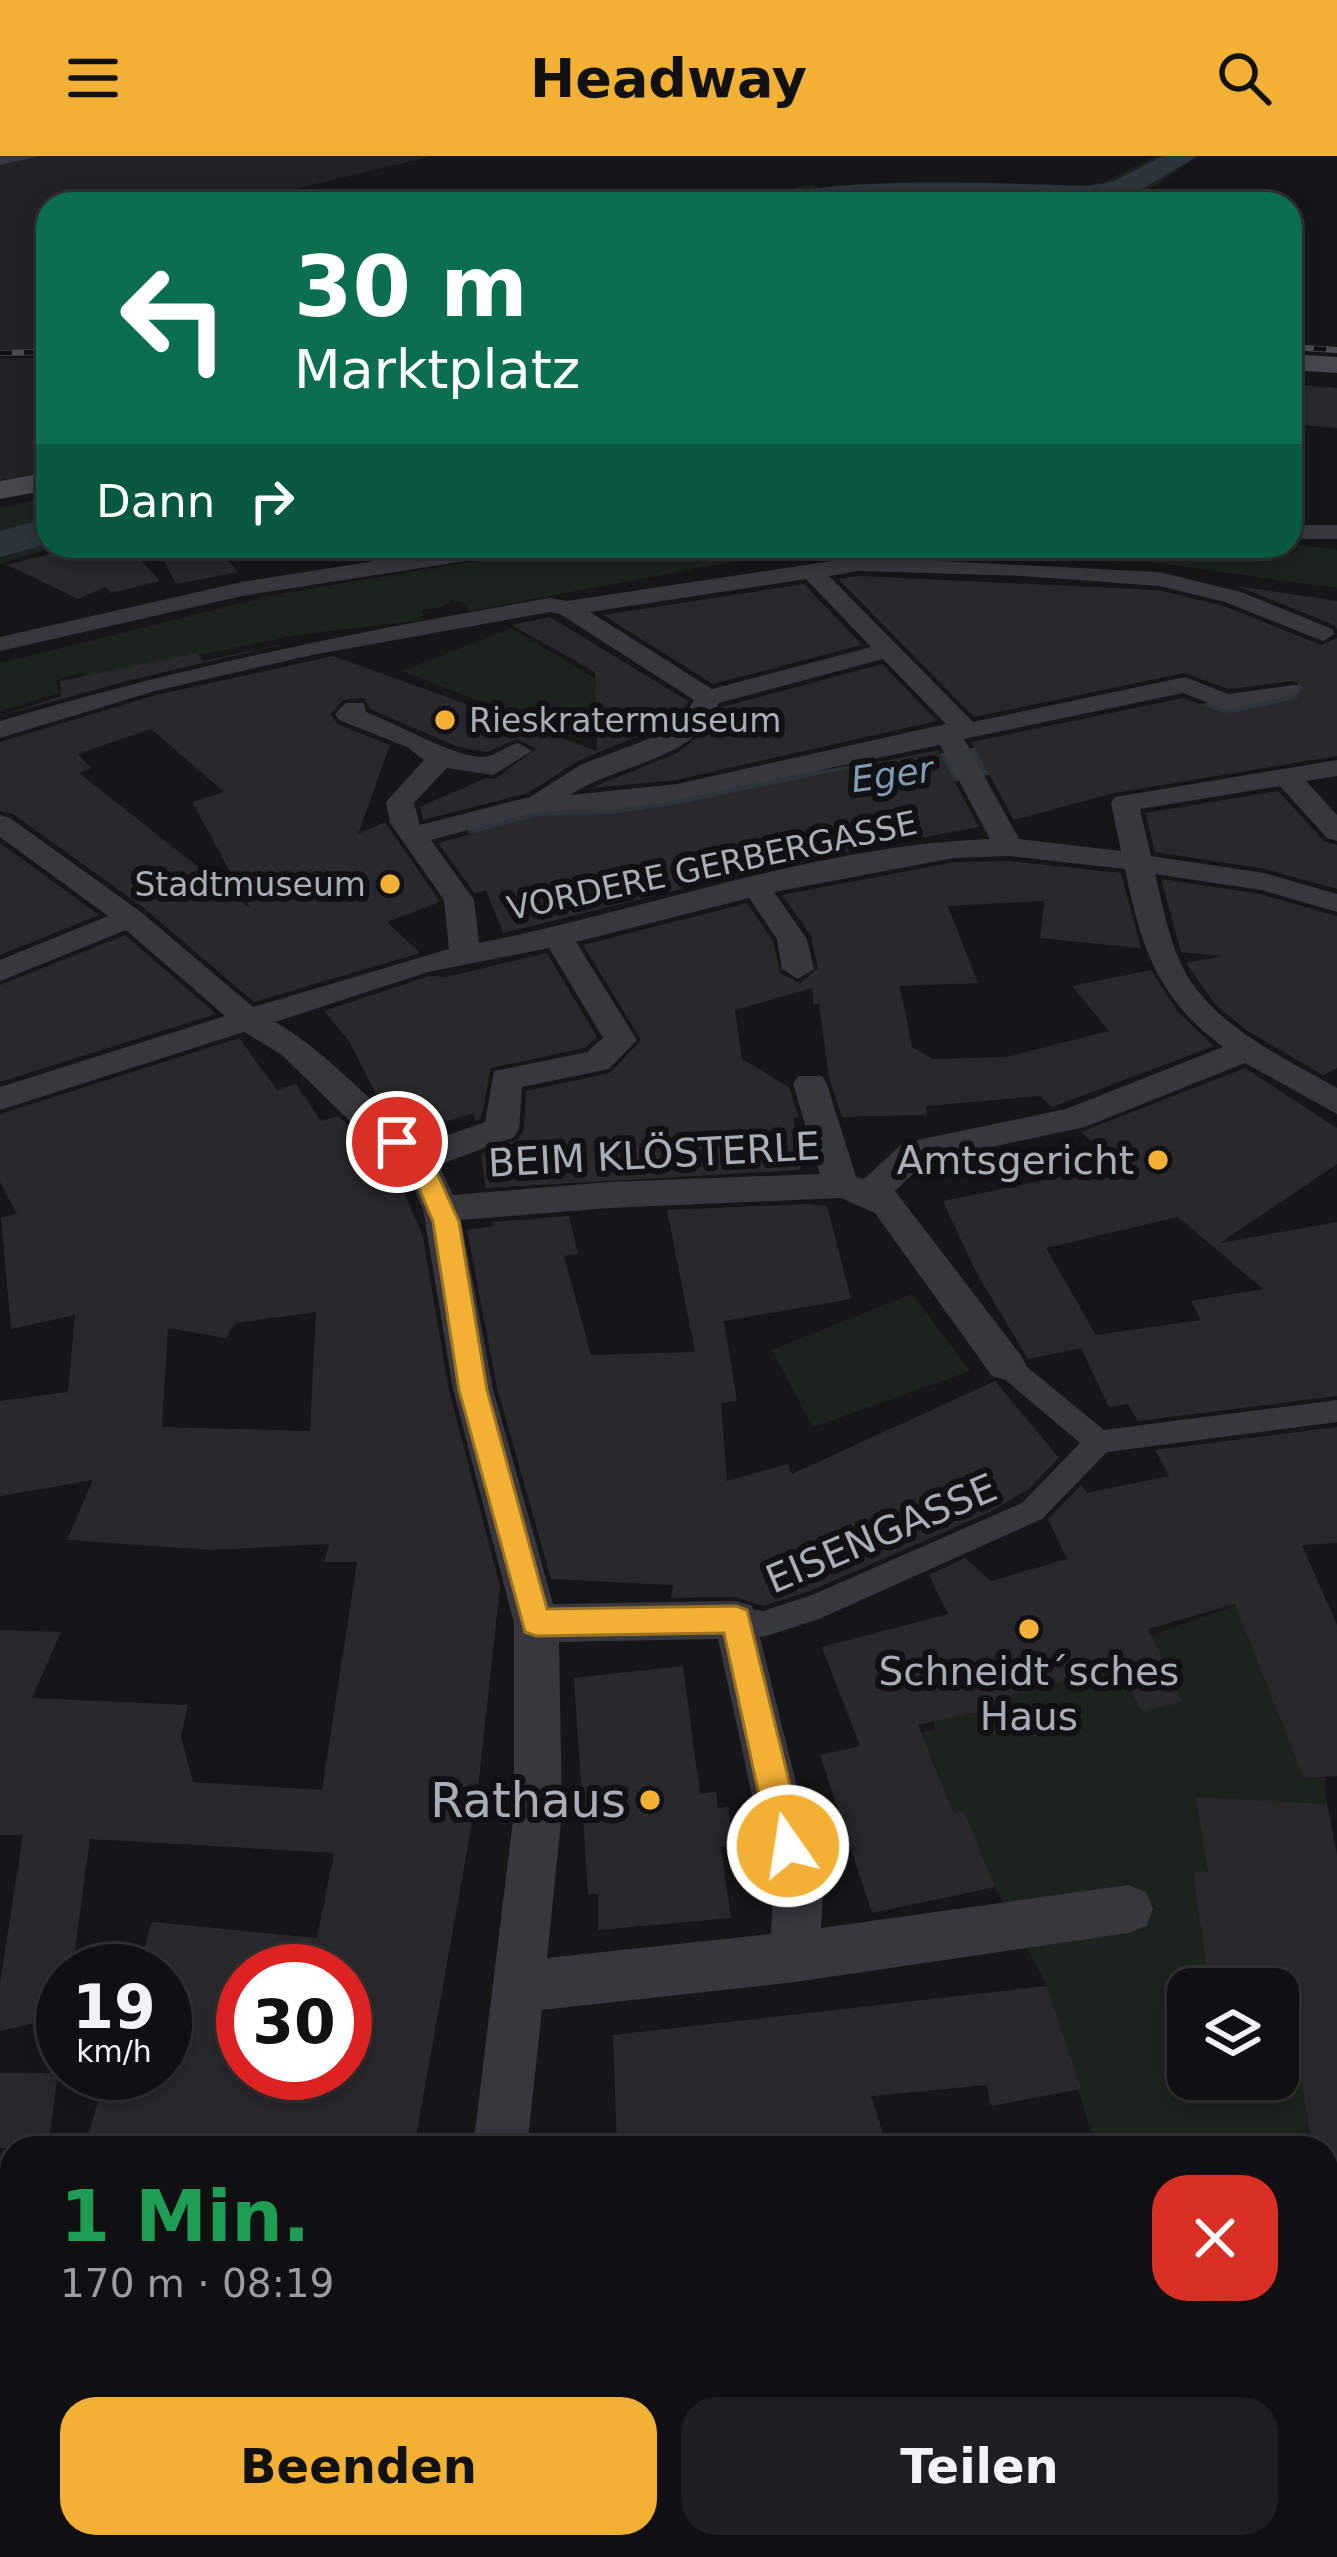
<!DOCTYPE html>
<html lang="de">
<meta charset="utf-8">
<style>
body{margin:0;font-family:"DejaVu Sans",sans-serif;background:#1e1e20;color:#f1f3f6;height:100vh;display:flex;flex-direction:column;font-size:45px;white-space:nowrap}
*{box-sizing:border-box;margin:0}
p{font-size:39px;color:#9c9d9f}
.icon{flex:none;width:66px;height:66px;fill:none;stroke:currentColor;stroke-width:2;stroke-linecap:round;stroke-linejoin:round}
.map{position:relative;flex:1;overflow:hidden}
.sheet{position:absolute;left:0px;top:1980px;width:1338px;height:423px;display:flex;flex-direction:column;background:#101012;border-radius:36px 36px 0 0;box-shadow:0 6px 18px #0003,0 0 0 3px #303032}
.sheet>*{flex:none}
.guide{position:absolute;left:36px;top:36px;width:1266px;height:366px;border-radius:36px;box-shadow:0 6px 18px #0003,0 0 0 3px #303032;background:#0b6e4f;color:#fff;overflow:hidden}
.buttons{position:absolute;left:1167px;top:1812px;display:grid;gap:24px}
.buttons a{display:grid;place-items:center;width:132px;height:132px;border-radius:24px;background:#101012;box-shadow:0 6px 18px #0003,0 0 0 3px #303032;font-size:60px}
.speed{position:absolute;left:36px;top:1788px;display:flex;gap:24px;font-size:60px;font-weight:700;text-align:center}
.speed>*{display:grid;place-content:center;width:156px;height:156px;border-radius:50%;background:#101012;box-shadow:0 6px 18px #0003,0 0 0 3px #303032;line-height:1}
.speed small{font-size:30px;font-weight:400}
.speed .limit{border:18px solid #d22;background:#fff;color:#111}
.pin{position:absolute;display:grid;place-items:center;width:102px;height:102px;color:#fff;margin:-51px;border:6px solid #fff;border-radius:50%;box-shadow:0 3px 12px #0007}
.me{position:absolute;width:132px;margin:-66px;rotate:347deg;stroke-linejoin:round;filter:drop-shadow(0 0 9px #0008)}
.turn{display:flex;align-items:center;gap:42px;height:252px;padding:0 60px;font-size:54px}
.turn .icon{width:156px;height:156px;stroke-width:2.5}
.turn b{display:block;font-size:84px;line-height:102px}
.then{display:flex;align-items:center;height:114px;padding:0 60px;background:#0003;gap:24px;font-size:45px}
.round{display:grid;place-items:center;flex:none;width:126px;height:126px;border-radius:36px;background:#1e1e20}
.summary{display:flex;align-items:center;justify-content:space-between;height:204px;padding:0 60px}
h1{font-size:72px;font-weight:700;line-height:90px;color:#1e9e55}
.cta{display:flex;gap:24px;margin-top:auto;padding:24px 60px}
.cta a{flex:1;height:138px;border-radius:36px;background:#f2b134;color:#111;font-size:48px;font-weight:700;line-height:138px;text-align:center}
.cta a+a{background:#1e1e20;color:#f1f3f6}
header{display:flex;justify-content:space-between;align-items:center;height:156px;padding:0 60px;background:#f2b134;color:#111;font-size:54px;font-weight:700}
.map>svg:first-child{display:block}
.built{fill:#222225}
.green{fill:#1c231d}
.lines{fill:none;stroke-linecap:round;stroke-linejoin:round}
.river{fill:#2c353c;fill-rule:evenodd}
.building{fill:#29292c;fill-rule:evenodd}
.pedestrian{fill:#37383d;fill-rule:evenodd}
.minor{fill:#37383d;fill-rule:evenodd}
.secondary{fill:#45474d;fill-rule:evenodd}
.rail-casing{stroke:#4a4c52;stroke-width:6}
.rail{stroke:#111113;stroke-width:4.5;stroke-dasharray:12;stroke-linecap:butt}
.route{fill:#f2b134;stroke:#9d7322;stroke-width:3}
.poi-dot{fill:#f2b134;stroke:#111113;stroke-width:4.5}
.labels{text-anchor:middle;stroke-width:12;stroke-linejoin:round;paint-order:stroke}
.far-poi-label{font-size:33px;fill:#a8adb8;stroke:#111113;text-anchor:start}
.far-street-label{font-size:33px;fill:#a8adb8;stroke:#111113}
.far-water-label{font-size:36px;font-style:italic;fill:#7f9bb3;stroke:#111113}
.street-label{font-size:39px;fill:#a8adb8;stroke:#111113}
.poi-label{font-size:39px;fill:#a8adb8;stroke:#111113;text-anchor:end}
.near-poi-label{font-size:48px;fill:#a8adb8;stroke:#111113;text-anchor:end}
</style>
<header><svg class="icon" aria-label="menu" viewBox="0 0 24 24"><path d="M4 6h16M4 12h16M4 18h16"/></svg>Headway<svg class="icon" aria-label="search" viewBox="0 0 24 24"><circle cx="10" cy="10" r="6"/><path d="M15 15l6 6"/></svg></header>
<div class="map">
<svg width="1337" height="2401" viewBox="0 0 1337 2401">
<rect width="100%" height="100%" fill="#161618"/>
<g class="built">
<polygon points="0,0 433,0 232,48 48,48 48,193 0,194"/>
<polygon points="0,202 48,202 48,316 0,324"/>
</g>
<g class="green">
<polygon points="1156,0 1197,0 1157,29 1128,42 1085,46 878,39 807,48 718,48 813,28 820,33 1062,33 1105,26"/>
<polygon points="48,341 48,390 59,390 0,408 0,352"/>
<polygon points="1290,388 1337,394 1337,432 1157,407 852,398 731,406 470,455 463,446 451,444 442,451 422,454 424,464 295,479 89,523 82,517 56,524 59,537 0,555 0,507 279,438 565,390"/>
<polygon points="511,472 638,548 579,584 402,515"/>
<polygon points="912,1138 970,1215 813,1271 772,1194"/>
<polygon points="1236,1449 1304,1622 1325,1621 1327,1648 1197,1641 1208,1716 1193,1717 1229,1833 1188,1833 1188,1923 1278,1923 1278,1914 1300,1916 1312,1992 1096,1992 1047,1830 995,1731 964,1656 954,1658 934,1607 906,1614 892,1584 935,1573 934,1566 991,1553 988,1546 1119,1510 1148,1481"/>
</g>
<g class="lines">
<g class="river">
<path d="M1163,0H1198L1130,40L1089,48H770C798,16 1037,29 1089,30L1112,26Z"/>
<polygon points="48,362 48,388 0,401 0,375"/>
<polygon points="1337,514 1337,546 1331,549 957,625 494,691 475,686 468,675 475,664 494,659 957,595 1222,544 1299,528"/>
</g>
</g>
<g class="building">
<polygon points="1290,228 1337,232 1337,272 1290,268"/>
<polygon points="79,390 128,390 160,425 111,437 105,431 78,443 7,409"/>
<polygon points="199,390 214,390 238,416 176,428 161,399"/>
<polygon points="859,420 1158,434 1224,450 1321,489 1337,482 1337,600 1114,637 1014,664 971,586 1183,542 1227,558 1296,543 1303,531 1294,525 1229,533 1184,517 974,561 838,423"/>
<polygon points="804,428 862,489 713,528 603,459"/>
<polygon points="1237,430 1337,445 1337,473 1334,469"/>
<path d="M550,461L688,545L678,563L578,605L528,637L423,664L420,651L486,622L495,623L536,593L517,583L487,596L458,591L370,553L364,542L343,544L331,558L337,568L390,589L358,678L385,666L440,746L387,766L420,797L254,846L144,752L13,658L0,655V586L156,539L333,500L597,595L595,516L512,469ZM151,573L224,636L192,646L250,752L79,617L91,612L78,598Z"/>
<polygon points="294,486 135,523 0,560 61,540 60,525 197,497 203,505"/>
<polygon points="882,508 937,565 676,624 591,632 677,597 711,570 722,551"/>
<polygon points="938,594 979,671 796,705 503,777 486,734 475,738 438,687 537,660 610,658 678,648"/>
<polygon points="1278,635 1324,685 1337,689 1337,733 1265,713 1155,696 1145,657"/>
<polygon points="0,687 99,759 0,799"/>
<polygon points="1009,705 1121,717 1141,792 1040,782 1044,745 948,750 978,827 900,830 912,891 933,903 1006,901 1109,875 1072,830 1151,814 1178,856 1214,890 1052,951 1040,940 926,950 927,959 842,961 829,922 819,848 813,848 812,832 735,854 742,903 789,931 799,962 793,962 801,1014 486,1032 481,998 518,983 524,973 526,935 610,917 641,884 583,789 747,747 773,785 780,817 800,827 818,812 811,780 782,739 955,706"/>
<polygon points="1161,723 1260,738 1337,760 1337,912 1323,919 1246,874 1214,847 1186,807 1222,800 1181,796"/>
<polygon points="125,779 216,858 0,926 0,829"/>
<polygon points="547,797 597,881 585,892 491,912 481,963 475,965 474,957 414,975 380,946 349,885 324,855 429,820 446,821"/>
<path d="M239,882L277,934L296,928L321,965L338,960L392,1007L423,1081L449,1234L500,1430L478,1633L414,1992H84L107,1917H165V1815H137L152,1766L317,1782L334,1697L90,1683L72,1815H63V1861L0,1875V1827L23,1679H0V1474L61,1476L32,1542L188,1549L181,1581L193,1626L322,1634L357,1406H324L329,1388L210,1394L67,1384L93,1324L0,1340V1245L68,1236L75,1159L11,1173L1,1061L17,1058L0,1026V958ZM316,1156L310,1275L162,1271L168,1172L226,1182L235,1167ZM243,1815H345V1917H243Z"/>
<path d="M1245,912L1337,972V1008L1220,1087L1337,1066V1240L1138,1265L1128,1248L1109,1251L1081,1192L1028,1203L976,1116L943,1045L1119,1009L1081,976ZM1178,1061L1263,1133L1191,1145L1201,1164L1096,1179L1046,1092Z"/>
<polygon points="807,1048 827,1050 851,1143 724,1165 737,1245 721,1247 727,1325 788,1308 792,1318 995,1225 1059,1302 1029,1333 990,1356 810,1435 763,1450 736,1441 671,1442 673,1429 551,1423 497,1232 467,1074 493,1070 492,1066 569,1060 578,1098 564,1100 591,1199 695,1196 667,1054"/>
<polygon points="1337,1271 1337,1387 1302,1389 1337,1469 1337,1620 1304,1622 1235,1448 1148,1473 1183,1546 1141,1555 1120,1510 988,1546 992,1553 918,1569 954,1658 964,1655 995,1731 872,1757 820,1599 860,1590 822,1491 948,1458 929,1419 965,1402 991,1425 1067,1403 1048,1363 1081,1329 1087,1337 1169,1320 1155,1294"/>
<polygon points="683,1510 700,1638 716,1636 718,1652 728,1651 733,1689 721,1691 731,1762 598,1774 598,1738 588,1738 574,1522"/>
<polygon points="1196,1641 1327,1648 1337,1698 1337,2033 1326,2034 1326,1992 1312,1992 1300,1916 1278,1914 1278,1833 1229,1833 1209,1828 1193,1716 1208,1716"/>
<polygon points="1047,1830 1081,1933 991,1950 987,1929 871,1940 888,1992 617,1992 613,1879"/>
<polygon points="0,1917 58,1917 48,1992 0,1992"/>
</g>
<g class="lines">
<g class="pedestrian">
<polygon points="1006,1199 1016,1202 1104,1274 1337,1244 1337,1266 1107,1296 1042,1363 819,1463 763,1481 725,1473 721,1464 725,1455 736,1451 763,1455 812,1439 1022,1347 1080,1287 996,1216 992,1209 996,1202"/>
<polygon points="675,2391 741,2391 745,2401 680,2401"/>
</g>
<g class="minor">
<polygon points="0,0 39,0 0,9"/>
<rect x="1290" y="369" width="47" height="14"/>
<polygon points="472,390 528,390 516,397 242,440 0,495 0,481 242,426"/>
<path d="M859,401L1159,416L1241,436L1332,473L1335,478L1323,485L1225,446L1159,430L1023,420L859,415L829,420L973,566L1185,521L1228,538L1295,529L1299,534L1295,539L1226,554L1183,537L964,583L1019,683L1121,695L1111,647L1115,641L1337,604V620L1306,625L1337,659V685L1327,682L1280,630L1140,653L1151,700L1264,717L1337,738V756L1261,734L1155,718C1164,755 1172,803 1197,834C1231,878 1290,905 1337,932V958L1245,907L1085,971L926,1005L895,1035L1020,1198L1026,1209L1020,1220L1006,1224L992,1220L875,1057L841,1042L609,1052L461,1064L493,1233L553,1448L736,1445L752,1450L823,1735L821,1772L1128,1729L1146,1736L1153,1753L1146,1770L1128,1777L795,1826L542,1854L527,1992H473L514,1656V1467L453,1233L423,1053L404,1010L362,977L282,899L244,876L0,954V931L225,860L126,774L0,825V804L108,760L0,681V659L10,662L141,756L253,851L449,793L444,744L390,667L386,646L424,604L407,591L339,564L335,558L346,547H364L366,556C398,568 453,601 483,601C495,601 505,590 518,587L532,595L493,619L447,612L414,647L420,669L530,641L580,609L667,576L681,566L694,544L560,458L550,456L312,499L155,535L0,582V565C181,511 363,474 550,442L567,445ZM806,423L871,491L712,533L590,456ZM883,503L946,568L677,628L570,639C616,608 697,605 719,547ZM940,589L990,683C817,689 648,754 479,787L474,744L431,684L536,656L610,654L677,644ZM1009,700L1125,713C1141,791 1157,842 1223,891L1066,953L903,987L864,1023L856,1021L827,928L822,920H798L793,928L820,1018L609,1026L453,1039L439,1009L514,981L519,973L522,931L609,913L637,884L576,786L749,742L777,783L782,813L798,823L814,813L807,783L774,736L954,702ZM549,792L603,882L587,896L494,915L485,966L423,988C372,950 331,898 275,866L428,816ZM718,1483L773,1735L771,1778L547,1802L562,1656L559,1486Z"/>
<polygon points="12,2069 12,2125 0,2128 0,2072"/>
</g>
<g class="secondary">
<polygon points="1290,198 1337,201 1337,217 1290,214"/>
<polygon points="48,316 48,334 0,343 0,325"/>
</g>
<defs>
<g id="rail">
<polyline points="1290,191 1337,194"/>
<polyline points="0,197 48,196"/>
</g>
</defs>
<use href="#rail" class="rail-casing"/>
<use href="#rail" class="rail"/>
</g>
<polygon class="route" points="397,977 428,997 459,1066 487,1234 547,1453 736,1450 747,1454 805,1690 800,1702 788,1706 775,1702 770,1690 724,1477 536,1480 525,1476 459,1234 433,1066 409,1008 384,986"/>
<g class="poi-dot">
<circle cx="445" cy="564" r="12"/>
<circle cx="390" cy="728" r="12"/>
<circle cx="1158" cy="1004" r="12"/>
<circle cx="1029" cy="1473" r="12"/>
<circle cx="650" cy="1644" r="12"/>
</g>
<g class="labels">
<g class="far-poi-label">
<text x="469" y="576">Rieskratermuseum</text>
<text x="366" y="740" text-anchor="end">Stadtmuseum</text>
</g>
<g class="far-street-label">
<text transform="translate(712 709) rotate(-12)" y="12">VORDERE GERBERGASSE</text>
</g>
<g class="far-water-label">
<text transform="translate(892 618) rotate(-8)" y="13">Eger</text>
</g>
<g class="street-label">
<text transform="translate(654 998) rotate(-3)" y="14">BEIM KLÖSTERLE</text>
<text transform="translate(881 1377) rotate(-23)" y="14">EISENGASSE</text>
</g>
<g class="poi-label">
<text x="1134" y="1018">Amtsgericht</text>
<text x="1029" y="1529" text-anchor="middle">Schneidt´sches<tspan x="1029" dy="45">Haus</tspan></text>
</g>
<g class="near-poi-label">
<text x="626" y="1661">Rathaus</text>
</g>
</g>
</svg>
<div class="buttons">
<a><svg class="icon" aria-label="layers" viewBox="0 0 24 24"><path d="M12 4l9 5-9 5-9-5zM3 14l9 5 9-5"/></svg></a>
</div>
<div class="speed"><div>19<small>km/h</small></div><div class="limit">30</div></div>
<div class="pin" style="left:397px;top:986px;background:#d93025"><svg class="icon" aria-label="arrive" viewBox="0 0 24 24"><path d="M6 21V4h12l-3 4 3 4H6"/></svg></div>
<svg class="me" style="left:788px;top:1690px" viewBox="-20 -20 40 40"><circle r="17" fill="#f2b134" stroke="#fff" stroke-width="3"/><path d="M0-11L8 9 0 5-8 9z" fill="#fff"/></svg>
<div class="guide">
<div class="turn"><svg class="icon" aria-label="left" viewBox="0 0 24 24"><path d="M17 20v-9H6M10 6l-5 5 5 5"/></svg><div><b>30 m</b>Marktplatz</div></div>
<div class="then">Dann<svg class="icon" aria-label="right" viewBox="0 0 24 24"><path d="M7 20v-9h11M14 6l5 5-5 5"/></svg></div>
</div>
<section class="sheet">
<div class="summary"><div><h1>1 Min.</h1><p>170 m · 08:19</p></div><a class="round" style="background:#d93025;color:#fff"><svg class="icon" aria-label="close" viewBox="0 0 24 24"><path d="M6 6l12 12M18 6L6 18"/></svg></a></div>
<div class="cta"><a>Beenden</a><a>Teilen</a></div>
</section>
</div>
